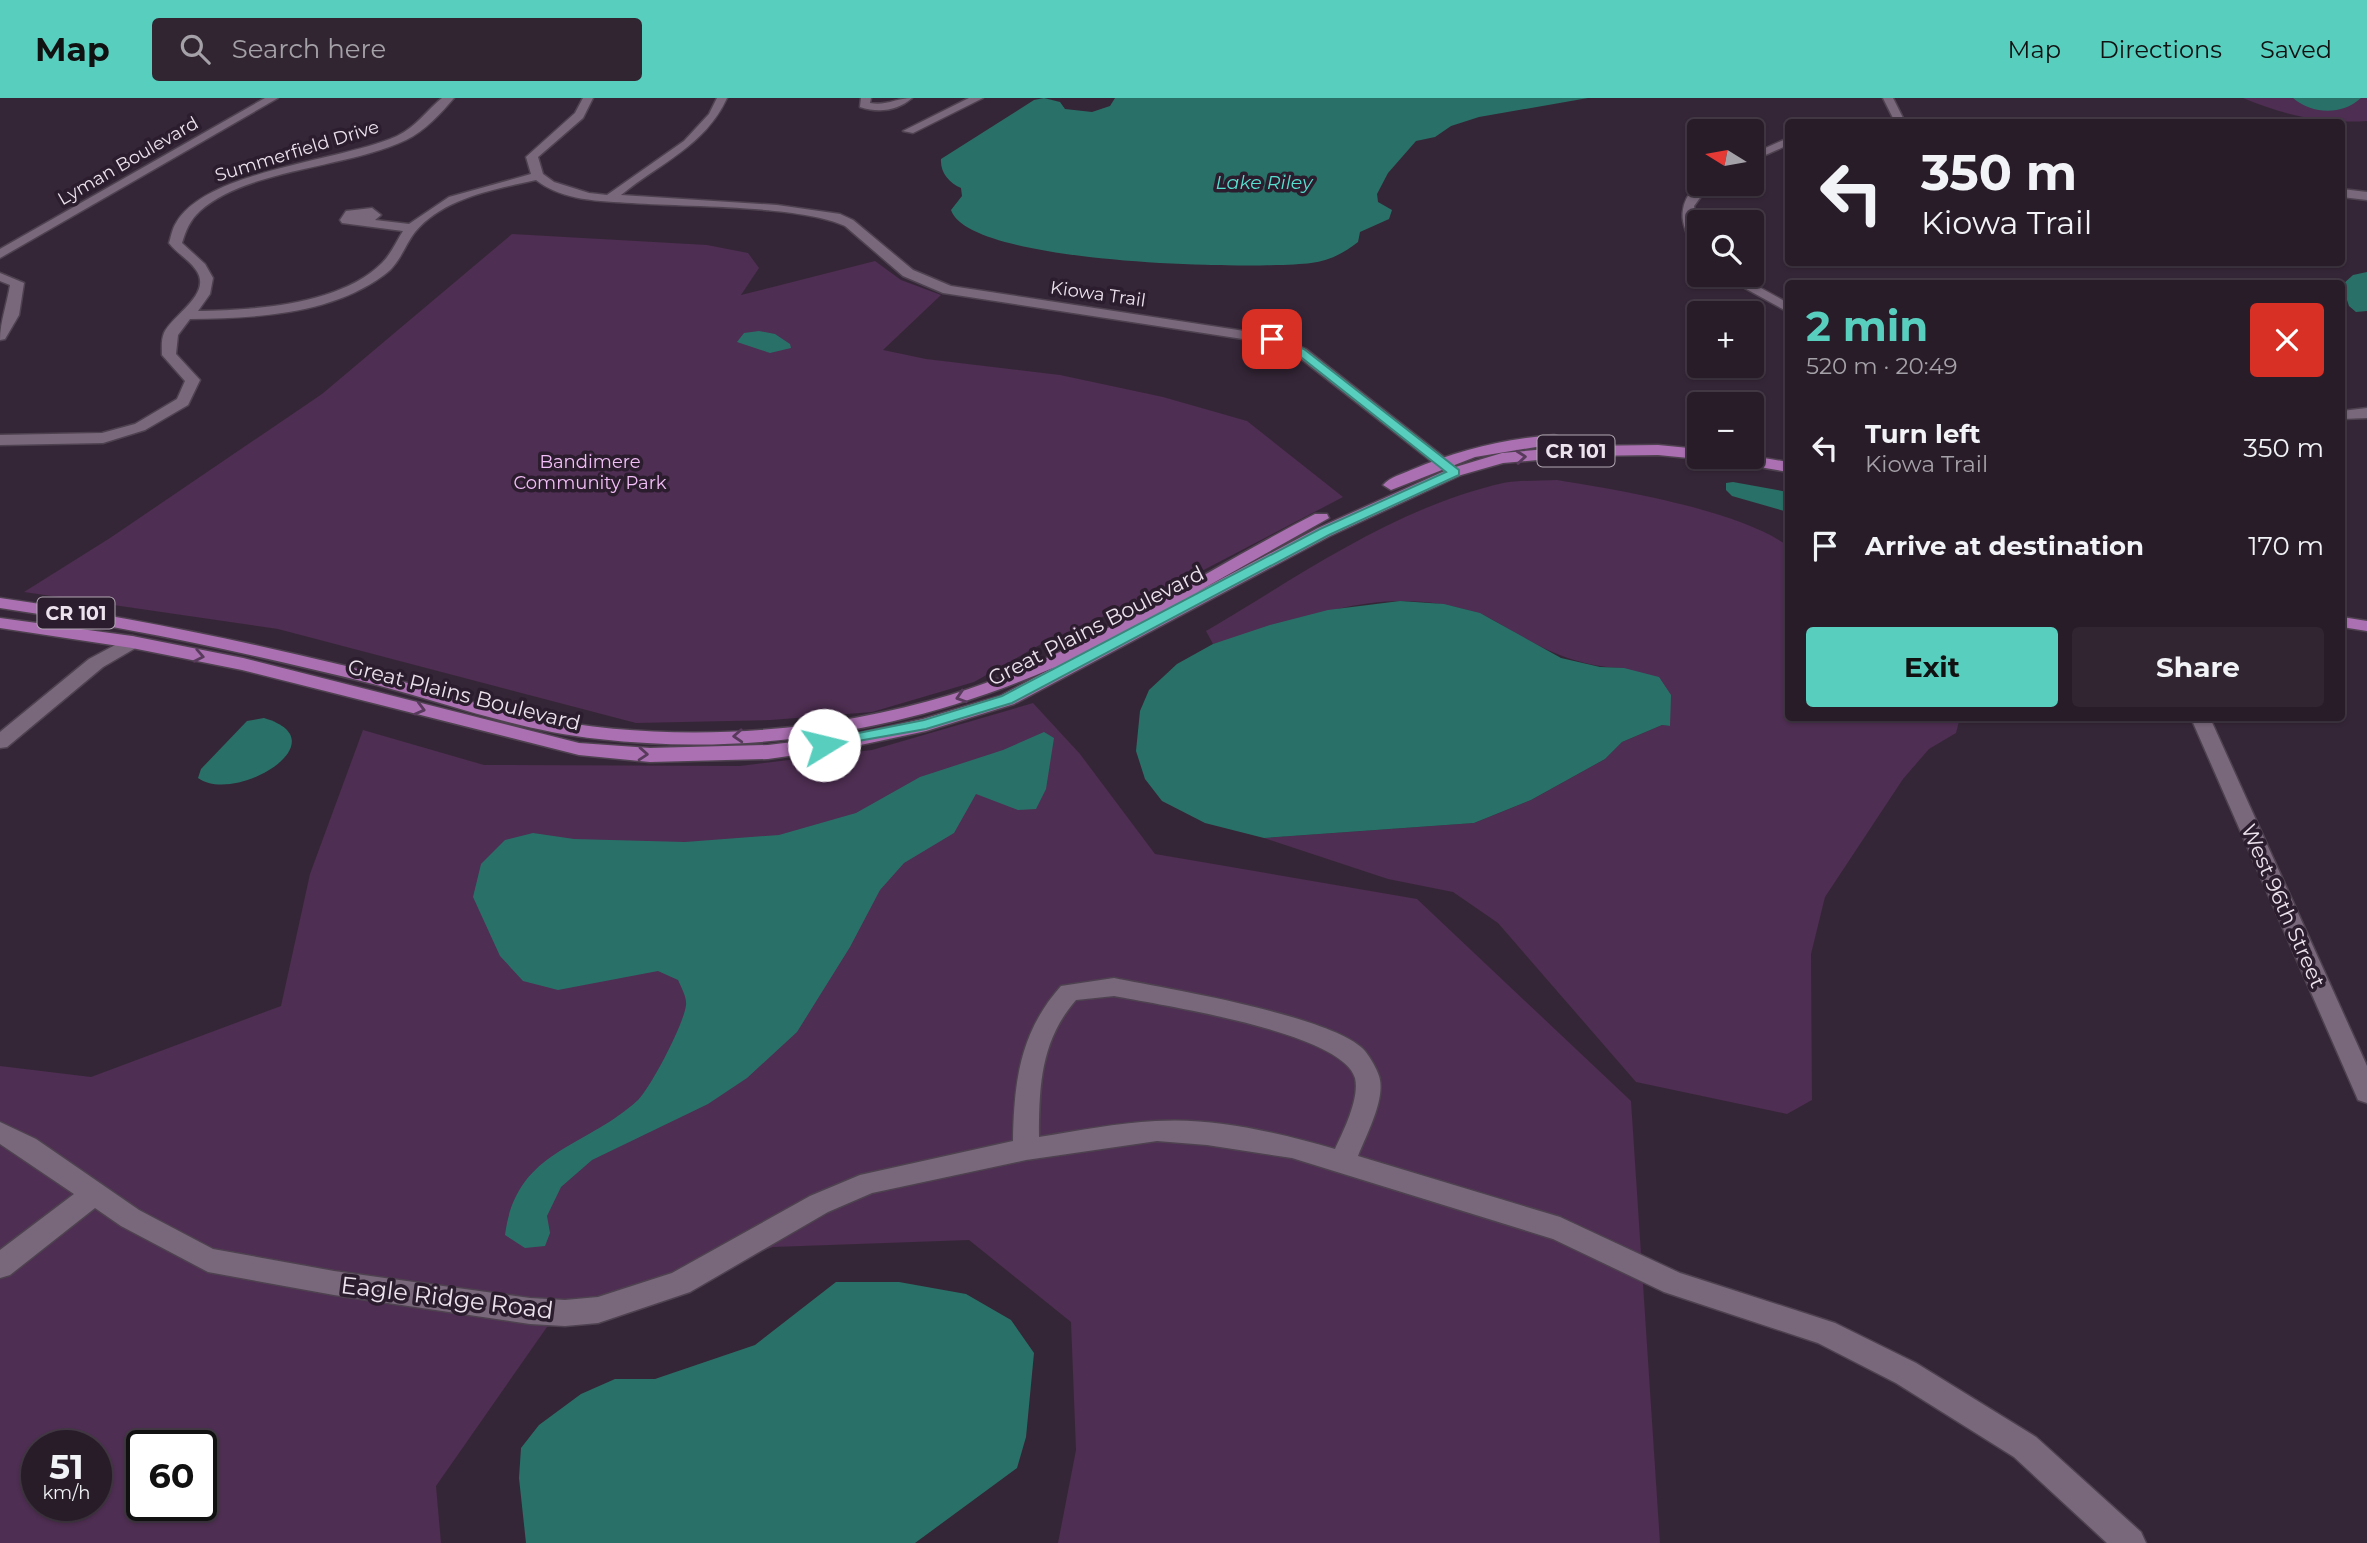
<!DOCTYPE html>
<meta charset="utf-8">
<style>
body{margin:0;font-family:Montserrat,sans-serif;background:#302531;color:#f1f3f6;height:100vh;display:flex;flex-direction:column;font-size:26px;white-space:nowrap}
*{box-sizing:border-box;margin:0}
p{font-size:23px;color:#a5a1a8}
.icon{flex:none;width:38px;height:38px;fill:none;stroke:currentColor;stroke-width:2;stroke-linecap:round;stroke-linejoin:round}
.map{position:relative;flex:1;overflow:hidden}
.panel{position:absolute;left:1785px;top:182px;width:560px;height:441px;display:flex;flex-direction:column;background:#281c29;border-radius:7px;box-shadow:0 2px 5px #0004,0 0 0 2px #443a46}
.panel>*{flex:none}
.hud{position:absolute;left:1785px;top:21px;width:560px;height:147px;border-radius:7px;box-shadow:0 2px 5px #0004,0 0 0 2px #443a46;background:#281c29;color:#f1f3f6;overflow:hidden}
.needle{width:46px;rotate:281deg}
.fabs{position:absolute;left:1687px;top:21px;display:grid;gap:14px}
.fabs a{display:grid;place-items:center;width:77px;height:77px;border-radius:7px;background:#281c29;box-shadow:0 2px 5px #0004,0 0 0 2px #443a46;font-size:35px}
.speed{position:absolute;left:21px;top:1332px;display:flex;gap:14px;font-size:35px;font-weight:700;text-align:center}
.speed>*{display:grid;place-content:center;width:91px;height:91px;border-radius:50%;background:#281c29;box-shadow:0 2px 5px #0004,0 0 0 2px #443a46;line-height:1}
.speed small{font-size:18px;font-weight:400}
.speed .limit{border:4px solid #111;border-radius:10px;background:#fff;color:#111}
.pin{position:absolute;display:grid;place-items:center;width:60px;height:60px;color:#fff;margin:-30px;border-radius:14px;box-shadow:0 4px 10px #0006}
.me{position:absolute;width:77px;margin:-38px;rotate:81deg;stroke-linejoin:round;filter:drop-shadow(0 0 5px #0008)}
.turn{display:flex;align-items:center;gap:24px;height:147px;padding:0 21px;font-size:32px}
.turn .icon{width:91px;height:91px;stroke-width:2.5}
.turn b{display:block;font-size:49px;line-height:60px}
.round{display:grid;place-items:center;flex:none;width:74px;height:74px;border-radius:7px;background:#302531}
.head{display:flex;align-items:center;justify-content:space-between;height:119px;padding:0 21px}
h1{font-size:42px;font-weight:700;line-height:52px;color:#58cebf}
.cta{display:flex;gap:14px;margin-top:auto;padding:14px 21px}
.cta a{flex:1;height:80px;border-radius:7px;background:#58cebf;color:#111;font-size:28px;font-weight:700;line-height:80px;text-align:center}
.cta a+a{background:#302531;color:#f1f3f6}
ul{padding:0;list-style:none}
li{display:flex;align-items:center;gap:21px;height:98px;padding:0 21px}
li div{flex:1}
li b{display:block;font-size:26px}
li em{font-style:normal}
header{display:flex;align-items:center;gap:42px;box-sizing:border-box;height:98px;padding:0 35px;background:#58cebf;color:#111}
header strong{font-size:33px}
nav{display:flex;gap:38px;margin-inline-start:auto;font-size:24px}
.search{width:490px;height:63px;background:#302531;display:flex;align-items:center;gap:18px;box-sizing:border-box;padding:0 24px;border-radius:7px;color:#a5a1a8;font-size:26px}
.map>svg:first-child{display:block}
.green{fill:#4e2e52;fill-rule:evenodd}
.water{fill:#297168}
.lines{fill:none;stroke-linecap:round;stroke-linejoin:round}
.minor-casing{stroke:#4f4250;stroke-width:3}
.major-casing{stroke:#4f4250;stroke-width:3}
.minor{fill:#79687b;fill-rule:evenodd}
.major{fill:#ab70b2;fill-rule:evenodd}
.oneway{stroke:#583a5c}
.route{fill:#58cebf;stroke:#39867c;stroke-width:2}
.labels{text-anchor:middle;stroke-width:7;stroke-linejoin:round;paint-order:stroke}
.far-street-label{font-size:18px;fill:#ece2ed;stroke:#2b1d2d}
.far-park-label{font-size:18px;fill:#f2bef7;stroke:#2b1d2d}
.far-water-label{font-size:19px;font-style:italic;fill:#57dfcf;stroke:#2b1d2d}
.shield{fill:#2b1d2d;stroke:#b2a7b3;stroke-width:2}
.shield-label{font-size:19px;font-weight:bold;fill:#ece2ed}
.street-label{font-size:21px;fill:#ece2ed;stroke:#2b1d2d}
.near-street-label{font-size:24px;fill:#ece2ed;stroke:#2b1d2d}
</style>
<header>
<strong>Map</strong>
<div class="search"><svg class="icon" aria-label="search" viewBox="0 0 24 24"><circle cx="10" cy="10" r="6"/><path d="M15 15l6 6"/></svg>Search here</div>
<nav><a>Map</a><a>Directions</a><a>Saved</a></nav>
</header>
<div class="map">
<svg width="2367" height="1445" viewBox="0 0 2367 1445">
<rect width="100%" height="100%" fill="#352637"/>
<g class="green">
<path d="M2243,0H2367V23C2324,26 2283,17 2243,0Z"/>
<polygon points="512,136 707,147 748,155 759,170 741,197 875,163 901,182 941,197 883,252 926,261 1060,277 1163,299 1247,323 1343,399 1177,486 1043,545 974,584 872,614 771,622 636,625 278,531 24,494 110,440 322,296"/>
<path d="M1557,382C1619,392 1739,412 1788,448V620H1960L1956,635L1929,651L1903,681L1825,799L1811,856L1812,1002L1787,1016L1636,984L1498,825L1453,794L1388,781L1264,740L1474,725L1531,702L1605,661L1622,644L1662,627L1670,628L1624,570C1582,569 1551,555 1515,535C1503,528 1490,519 1477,515C1379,483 1305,523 1213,546L1206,533C1301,477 1394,410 1503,385C1520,382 1539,383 1557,382Z"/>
<path d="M1033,605L1080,656L1155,756L1417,801L1631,1003L1660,1445H1058L1076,1352L1071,1224L969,1142L773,1149L547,1229L436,1388L441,1445H0V968L91,979L281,908L310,776L363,632L484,667L740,668L872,652ZM37,1348H96V1407H37ZM142,1348H201V1407H142Z"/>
</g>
<g class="water">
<path d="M1044,0L1060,4L1065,11L1092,14L1110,8L1115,0H1588L1479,19L1451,28L1435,39L1416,43L1388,75L1377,96L1378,104L1392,112L1389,121L1360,134L1358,144C1344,155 1329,163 1311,165C1256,172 969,167 951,112L962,98L961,90C949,85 940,74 941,61L1034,2Z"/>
<path d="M2293,0H2361C2341,18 2312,16 2293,0Z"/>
<polygon points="2367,174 2367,213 2356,214 2349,208 2342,187 2353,177"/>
<polygon points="759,233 775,236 790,246 791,250 770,255 737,244 744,235"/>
<polygon points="1733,384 1788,394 1788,414 1732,398 1726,392 1726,385"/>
<polygon points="1400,503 1444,506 1480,515 1561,560 1600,569 1624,570 1659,579 1671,597 1670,628 1662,627 1622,644 1605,661 1531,702 1474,725 1264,740 1205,725 1162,703 1145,681 1136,653 1140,613 1149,592 1177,566 1213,546 1270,527 1328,512"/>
<path d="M264,620C342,643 235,707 198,680L201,671L247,623Z"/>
<path d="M1044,634L1054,640L1046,691L1036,711L1018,712L976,696L954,735L904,765L880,792L850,849L797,934L747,980L708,1006L592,1062L561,1089L547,1118L550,1135L545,1148L525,1150L505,1137C516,1051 585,1051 638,1002C651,989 684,926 686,907C687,899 681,889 678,882L658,873L558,892L523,883L500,858L473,799L481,766L505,742L533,735L574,741L685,744L779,737L856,715L920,679L1003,652Z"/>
<polygon points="836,1184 899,1184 966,1196 1011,1222 1034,1255 1026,1339 1017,1370 915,1445 526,1445 519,1380 521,1350 539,1327 581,1296 615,1281 655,1281 755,1247"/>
</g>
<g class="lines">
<defs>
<g id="minor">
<polygon points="265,0 278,0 0,160 0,151"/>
<path d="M442,0H454C441,15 425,33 406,42C348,70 246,71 200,113C190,122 186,132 182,145L205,166L213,180L210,196L198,213C254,212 340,207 382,165C391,156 396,144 403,133L342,125L340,122L346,113L372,110L381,117L375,122L409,126L449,99L531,76L526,59L575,15L583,0H593L583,20L538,59L543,76L554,84L589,95L607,97L684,43L709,16L717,0H727C705,48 660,65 621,97L777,107L840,116L853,122L913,172L951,188L1277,238L1306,251L1463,374L1461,377H1449L1296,257L1269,245L943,195L903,178L845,128C800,107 685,109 632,105C600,103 563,103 536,82C495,91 443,100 415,134C404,148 400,166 384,177C330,217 255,220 190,221L178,237L176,256L200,282L188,307L145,332L103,345L0,347V337L102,335L135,326L177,301L185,283L162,257C162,250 161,242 164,235C173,216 213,196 196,172C189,161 176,155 169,145C171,139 172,131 176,125C206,72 342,63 397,38C416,29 427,12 442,0Z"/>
<path d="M861,0H871L870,5C886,8 897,0 912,0C897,13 879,15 860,9Z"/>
<polygon points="969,0 983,0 913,35 903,33"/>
<polygon points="1883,0 1893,0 1905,24 1895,24"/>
<polygon points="1788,40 1788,47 1752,63 1752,56"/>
<path d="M1699,84L1710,86L1694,108L1699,151L1694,150C1679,124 1677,106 1699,84Z"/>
<polygon points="2342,91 2367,94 2367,102 2342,99"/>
<path d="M0,175L24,185L19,217L5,241L0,242C0,224 7,206 10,187L0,183Z"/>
<polygon points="1721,177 1737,177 1788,205 1788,214"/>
<polygon points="2367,310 2367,320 2342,321 2342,313"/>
<polygon points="132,538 139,540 141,544 139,548 103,569 7,649 0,650 0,634 89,561"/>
<polygon points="2191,620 2210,620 2367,968 2367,1005 2358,1002 2355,995"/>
<path d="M1114,880C1164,890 1335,918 1365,953C1370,959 1379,974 1380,982C1384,1004 1366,1038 1358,1058L1560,1119L1680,1175L1835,1225L1916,1265L2036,1339L2141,1434L2146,1445H2107L2014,1359L1896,1285L1818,1245L1664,1194L1553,1141L1292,1060L1207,1047L1157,1043L1026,1062L872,1095L828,1114L690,1194L598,1225L565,1228L530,1226L334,1197L208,1174L121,1128L95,1110L10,1177L0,1180V1152L74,1096L0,1046V1024L36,1041L139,1112L213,1151L334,1173L530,1200L565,1202L598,1199L672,1175L810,1098L860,1077L1013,1043C1014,983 1020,934 1061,888ZM1114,898C1160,907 1342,934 1355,980C1360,1000 1343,1034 1335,1051C1279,1035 1214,1019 1156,1023C1117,1025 1077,1033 1039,1039C1039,987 1041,942 1076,902Z"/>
</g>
<g id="major">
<path d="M1554,337L1560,339V345L1475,359L1391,392L1383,387C1390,379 1402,376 1411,372C1458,352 1504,341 1554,337Z"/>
<path d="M1658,347L1699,351V359H1705L1699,361L1658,357L1582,358L1503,365L1461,377L1330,438L1014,606L926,633L851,649L768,661L650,664L579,657L242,572L132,550L0,530V520L132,538L243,560L579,645L650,650L768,647L851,637L923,621L1000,598L1055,569C911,632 756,659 599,641C521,633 449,606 373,586C249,555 126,529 0,510V500C116,517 231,540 346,568C408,583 470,607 533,619C670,646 816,637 950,597C1079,558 1195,478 1315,416H1327L1329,420L1197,494L1318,430L1449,371L1502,355L1582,348Z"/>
<polygon points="1752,358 1788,364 1788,374 1730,364 1722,359"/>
<polygon points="2342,519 2367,523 2367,533 2342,529"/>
</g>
</defs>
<use href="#minor" class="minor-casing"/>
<use href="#major" class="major-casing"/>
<use href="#minor" class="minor"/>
<use href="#major" class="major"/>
</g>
<defs><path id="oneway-chevron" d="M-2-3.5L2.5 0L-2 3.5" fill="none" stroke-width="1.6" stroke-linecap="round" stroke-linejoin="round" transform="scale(1.75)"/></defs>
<g class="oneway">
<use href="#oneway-chevron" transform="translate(1521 359) rotate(-5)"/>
<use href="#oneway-chevron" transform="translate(199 558) rotate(11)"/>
<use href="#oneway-chevron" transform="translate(961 599) rotate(162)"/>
<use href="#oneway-chevron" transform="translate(420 611) rotate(15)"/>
<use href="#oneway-chevron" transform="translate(738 638) rotate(177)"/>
<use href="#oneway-chevron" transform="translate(643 656) rotate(4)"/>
</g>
<polygon class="route" points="1272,238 1304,251 1459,372 1459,377 1329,437 1012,605 926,631 818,650 818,643 924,622 1002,598 1320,431 1446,374 1297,256 1269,243 1269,239"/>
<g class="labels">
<g class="far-street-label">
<text transform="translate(297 53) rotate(-17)" y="6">Summerfield Drive</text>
<text transform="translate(128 63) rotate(-30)" y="6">Lyman Boulevard</text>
<text transform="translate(1098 196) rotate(8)" y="6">Kiowa Trail</text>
</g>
<g class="far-park-label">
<text x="590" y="370">Bandimere<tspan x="590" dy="21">Community Park</tspan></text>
</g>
<g class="far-water-label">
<text x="1264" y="91">Lake Riley</text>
</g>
<g class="shield">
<rect x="1537.5" y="337.5" width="77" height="31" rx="5"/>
<rect x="37.5" y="499.5" width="77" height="31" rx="5"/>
</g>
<g class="shield-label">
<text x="1576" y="360">CR 101</text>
<text x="76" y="522">CR 101</text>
</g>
<g class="street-label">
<text transform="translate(1096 528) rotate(-27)" y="7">Great Plains Boulevard</text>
<text transform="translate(464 597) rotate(14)" y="7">Great Plains Boulevard</text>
<text transform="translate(2283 808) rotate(66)" y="7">West 96th Street</text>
</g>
<g class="near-street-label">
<text transform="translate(447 1200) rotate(7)" y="8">Eagle Ridge Road</text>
</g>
</g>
</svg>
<div class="fabs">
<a><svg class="needle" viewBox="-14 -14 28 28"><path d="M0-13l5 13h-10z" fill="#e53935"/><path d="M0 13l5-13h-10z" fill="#a5a1a8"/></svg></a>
<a><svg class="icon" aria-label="search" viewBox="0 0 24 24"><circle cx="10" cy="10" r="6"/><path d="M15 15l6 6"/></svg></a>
<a>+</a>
<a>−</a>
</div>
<div class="speed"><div>51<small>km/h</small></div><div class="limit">60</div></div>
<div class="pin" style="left:1272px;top:241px;background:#d93025"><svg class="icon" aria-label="arrive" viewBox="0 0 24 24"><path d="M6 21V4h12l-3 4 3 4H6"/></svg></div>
<svg class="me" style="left:824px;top:647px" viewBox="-20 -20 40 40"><circle r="19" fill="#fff"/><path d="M0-13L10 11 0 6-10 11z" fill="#58cebf"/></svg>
<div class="hud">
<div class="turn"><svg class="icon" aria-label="left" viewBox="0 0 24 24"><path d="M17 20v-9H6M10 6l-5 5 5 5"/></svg><div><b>350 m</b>Kiowa Trail</div></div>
</div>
<section class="panel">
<div class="head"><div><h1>2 min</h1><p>520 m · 20:49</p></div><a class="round" style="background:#d93025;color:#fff"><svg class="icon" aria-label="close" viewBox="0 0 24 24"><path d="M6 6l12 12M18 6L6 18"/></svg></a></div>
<ul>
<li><svg class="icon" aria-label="left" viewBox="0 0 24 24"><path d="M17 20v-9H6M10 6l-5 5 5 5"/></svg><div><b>Turn left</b><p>Kiowa Trail</p></div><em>350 m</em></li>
<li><svg class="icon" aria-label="arrive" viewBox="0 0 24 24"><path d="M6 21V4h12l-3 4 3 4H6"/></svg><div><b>Arrive at destination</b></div><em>170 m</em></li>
</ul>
<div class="cta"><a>Exit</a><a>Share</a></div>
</section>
</div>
